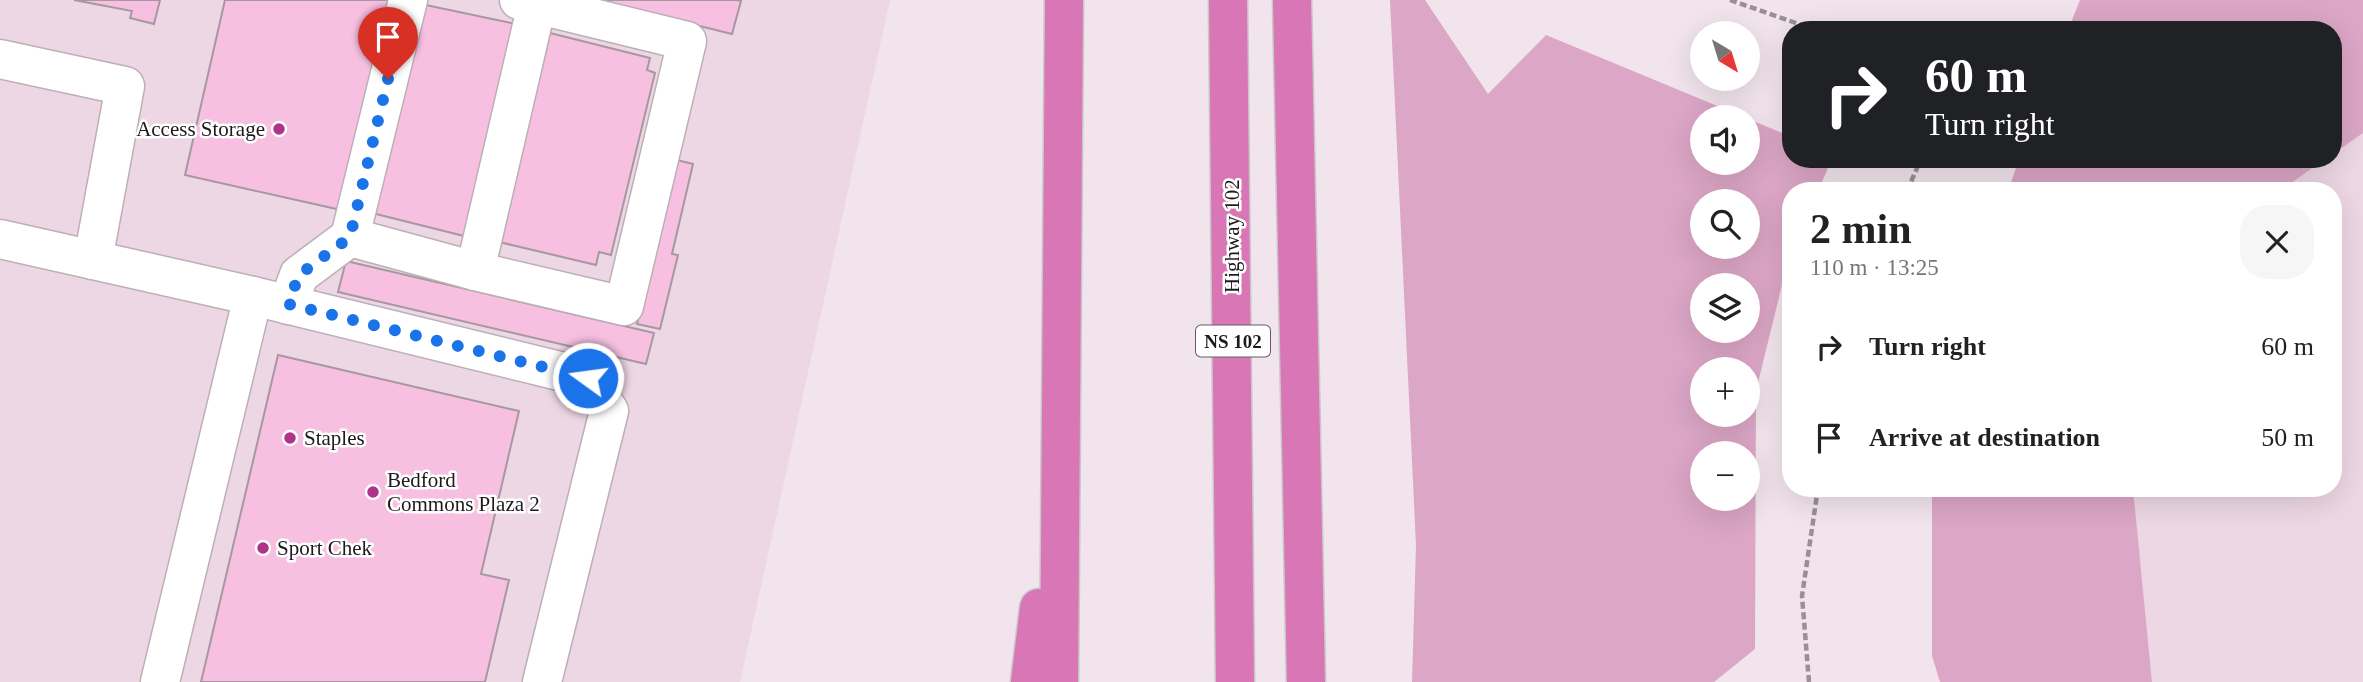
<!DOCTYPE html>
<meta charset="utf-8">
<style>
body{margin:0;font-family:"Times New Roman",serif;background:#f6f6f6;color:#222;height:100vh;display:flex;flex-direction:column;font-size:26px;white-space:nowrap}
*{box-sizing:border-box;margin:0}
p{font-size:23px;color:#767676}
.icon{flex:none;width:38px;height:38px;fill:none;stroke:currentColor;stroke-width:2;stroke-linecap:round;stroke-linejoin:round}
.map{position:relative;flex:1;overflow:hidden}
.panel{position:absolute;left:1782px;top:182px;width:560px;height:315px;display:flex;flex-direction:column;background:#fff;border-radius:28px;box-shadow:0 7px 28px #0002}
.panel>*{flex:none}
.hud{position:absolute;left:1782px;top:21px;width:560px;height:147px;border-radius:28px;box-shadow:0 7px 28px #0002;background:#202124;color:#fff;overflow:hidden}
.needle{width:46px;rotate:142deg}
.buttons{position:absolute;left:1690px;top:21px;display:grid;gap:14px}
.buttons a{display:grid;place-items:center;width:70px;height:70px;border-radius:50%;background:#fff;box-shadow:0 7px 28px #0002;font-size:35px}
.pin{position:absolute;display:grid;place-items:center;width:60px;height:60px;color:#fff;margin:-72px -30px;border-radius:50% 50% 50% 0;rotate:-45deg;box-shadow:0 0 7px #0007}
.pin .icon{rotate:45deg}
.me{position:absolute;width:77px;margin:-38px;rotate:284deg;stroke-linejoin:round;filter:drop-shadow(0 0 5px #0008)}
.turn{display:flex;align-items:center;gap:24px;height:147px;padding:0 28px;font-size:32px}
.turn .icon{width:91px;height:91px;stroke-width:2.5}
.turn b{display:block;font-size:49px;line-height:60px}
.round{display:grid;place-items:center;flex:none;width:74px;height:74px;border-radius:28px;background:#f6f6f6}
.headline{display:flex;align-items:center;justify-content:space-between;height:119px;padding:0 28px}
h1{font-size:42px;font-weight:600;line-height:52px}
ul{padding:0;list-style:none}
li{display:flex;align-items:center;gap:21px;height:91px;padding:0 28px}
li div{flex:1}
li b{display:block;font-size:26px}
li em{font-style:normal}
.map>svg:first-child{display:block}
.built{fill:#edd7e4}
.forest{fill:#dca6c6;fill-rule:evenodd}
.building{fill:#f7c0e1;stroke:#a698a0;stroke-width:2}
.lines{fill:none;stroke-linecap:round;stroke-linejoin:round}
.minor-casing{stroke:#bcafb6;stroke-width:41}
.highway-casing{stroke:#c9c8c9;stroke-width:41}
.path{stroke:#998f95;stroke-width:4.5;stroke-dasharray:7 3.5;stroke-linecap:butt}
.minor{stroke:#fff;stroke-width:38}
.highway{stroke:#d976b5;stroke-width:38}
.route{stroke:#1a73e8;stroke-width:12;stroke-dasharray:0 21.6}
.poi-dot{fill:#ae3489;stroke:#fff;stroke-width:2.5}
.labels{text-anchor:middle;stroke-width:5;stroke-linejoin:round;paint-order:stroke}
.shield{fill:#fff;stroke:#625e60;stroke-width:2}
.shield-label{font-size:19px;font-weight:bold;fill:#1e191c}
.poi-label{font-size:21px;fill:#1e191c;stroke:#fff;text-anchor:start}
.street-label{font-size:21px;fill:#1e191c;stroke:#fff}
</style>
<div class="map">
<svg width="2363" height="682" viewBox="0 0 2363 682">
<rect width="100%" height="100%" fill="#f2e4ec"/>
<g class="built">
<polygon points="0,0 890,0 740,682 0,682"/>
<polygon points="2363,133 2363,682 2152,682 2133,488 2333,488 2333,191 2280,191 2325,159 2333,159 2333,154"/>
</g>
<g class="forest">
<path d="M1390,0H1425L1488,94L1546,35L1744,117H1703V163H1748V119L1790,136V159H1832L1818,191H1790V252L1756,391L1755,649L1714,682H1412L1416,545ZM1703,201H1748V247H1703ZM1703,285H1748V331H1703ZM1703,369H1748V415H1703ZM1703,453H1748V499H1703Z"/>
<polygon points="2080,0 2363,0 2363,133 2333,154 2333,30 2068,30"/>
<polygon points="2019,159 2325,159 2280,191 2008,191"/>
<polygon points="1932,488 2133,488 2152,682 1940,682 1932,656"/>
</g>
<g class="building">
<polygon points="74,0 160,0 154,24 130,18 132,11"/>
<polygon points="225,0 390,0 341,210 185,175"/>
<polygon points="595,0 737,0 741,1 732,34"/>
<polygon points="421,4 516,24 464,236 372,213"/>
<polygon points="550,33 650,58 647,70 655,73 611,255 599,252 596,265 499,242"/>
<polygon points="677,160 693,164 672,254 678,255 660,329 637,324"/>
<polygon points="346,261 654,333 646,364 338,292"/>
<polygon points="278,355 519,411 481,574 509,580 485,682 201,682"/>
</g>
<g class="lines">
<defs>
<g id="minor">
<polyline points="408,0 350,237 475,271 624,306 687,41 519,0"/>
<polyline points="0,59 125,86 93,260"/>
<polyline points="0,239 253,296 588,378 609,411 542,682"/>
<polyline points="475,271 537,4"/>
<polyline points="288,305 299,275 350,237"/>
<polyline points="160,682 253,296"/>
</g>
<g id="highway">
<polyline points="1228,0 1235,682"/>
<polyline points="1292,0 1306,682"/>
<polyline points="1030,682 1039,608"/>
<polyline points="1059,682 1064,0"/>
</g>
</defs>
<use href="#minor" class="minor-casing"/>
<use href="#highway" class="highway-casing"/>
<g class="path">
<polyline points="1730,0 1816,30"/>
<polyline points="1992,30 1995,26"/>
<polyline points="1907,191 1921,159"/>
<polyline points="1809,682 1802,596 1818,488"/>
</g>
<use href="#minor" class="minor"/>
<use href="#highway" class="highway"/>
</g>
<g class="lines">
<polyline class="route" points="388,79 350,237 299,275 288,304 588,378"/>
</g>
<g class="poi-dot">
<circle cx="279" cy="129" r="7"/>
<circle cx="290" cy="438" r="7"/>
<circle cx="373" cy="492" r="7"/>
<circle cx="263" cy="548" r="7"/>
</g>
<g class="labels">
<rect class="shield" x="1196" y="325.5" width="74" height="31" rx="5"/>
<g class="shield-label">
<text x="1233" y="348">NS 102</text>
</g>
<g class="poi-label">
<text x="265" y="136" text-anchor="end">Access Storage</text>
<text x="304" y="445">Staples</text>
<text x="387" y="487">Bedford<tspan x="387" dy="24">Commons Plaza 2</tspan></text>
<text x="277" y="555">Sport Chek</text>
</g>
<g class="street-label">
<text transform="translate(1232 236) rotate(-90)" y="7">Highway 102</text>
</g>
</g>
</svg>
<div class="buttons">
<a><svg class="needle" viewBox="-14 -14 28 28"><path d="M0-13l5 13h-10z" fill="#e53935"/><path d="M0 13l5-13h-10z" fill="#767676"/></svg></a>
<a><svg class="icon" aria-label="sound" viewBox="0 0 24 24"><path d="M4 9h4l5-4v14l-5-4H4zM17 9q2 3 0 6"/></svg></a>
<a><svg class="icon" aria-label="search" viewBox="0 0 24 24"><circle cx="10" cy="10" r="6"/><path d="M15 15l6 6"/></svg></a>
<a><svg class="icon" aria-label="layers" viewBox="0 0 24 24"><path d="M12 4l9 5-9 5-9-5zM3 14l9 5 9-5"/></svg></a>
<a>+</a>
<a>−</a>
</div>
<div class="pin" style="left:388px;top:79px;background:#d93025"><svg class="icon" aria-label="arrive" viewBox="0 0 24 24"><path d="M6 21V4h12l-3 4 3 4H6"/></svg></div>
<svg class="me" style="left:588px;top:378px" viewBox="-20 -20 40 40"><circle r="17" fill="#1a73e8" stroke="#fff" stroke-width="3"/><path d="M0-11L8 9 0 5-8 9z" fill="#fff"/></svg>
<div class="hud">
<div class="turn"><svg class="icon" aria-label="right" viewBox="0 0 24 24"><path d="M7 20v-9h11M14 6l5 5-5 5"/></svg><div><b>60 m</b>Turn right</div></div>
</div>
<section class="panel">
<div class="headline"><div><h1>2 min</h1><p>110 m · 13:25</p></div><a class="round"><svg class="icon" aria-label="close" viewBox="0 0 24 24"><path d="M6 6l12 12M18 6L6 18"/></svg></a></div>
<ul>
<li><svg class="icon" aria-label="right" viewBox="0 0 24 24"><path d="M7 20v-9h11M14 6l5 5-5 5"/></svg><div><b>Turn right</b></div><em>60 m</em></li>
<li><svg class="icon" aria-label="arrive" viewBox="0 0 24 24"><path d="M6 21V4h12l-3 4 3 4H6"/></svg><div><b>Arrive at destination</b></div><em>50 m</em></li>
</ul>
</section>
</div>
